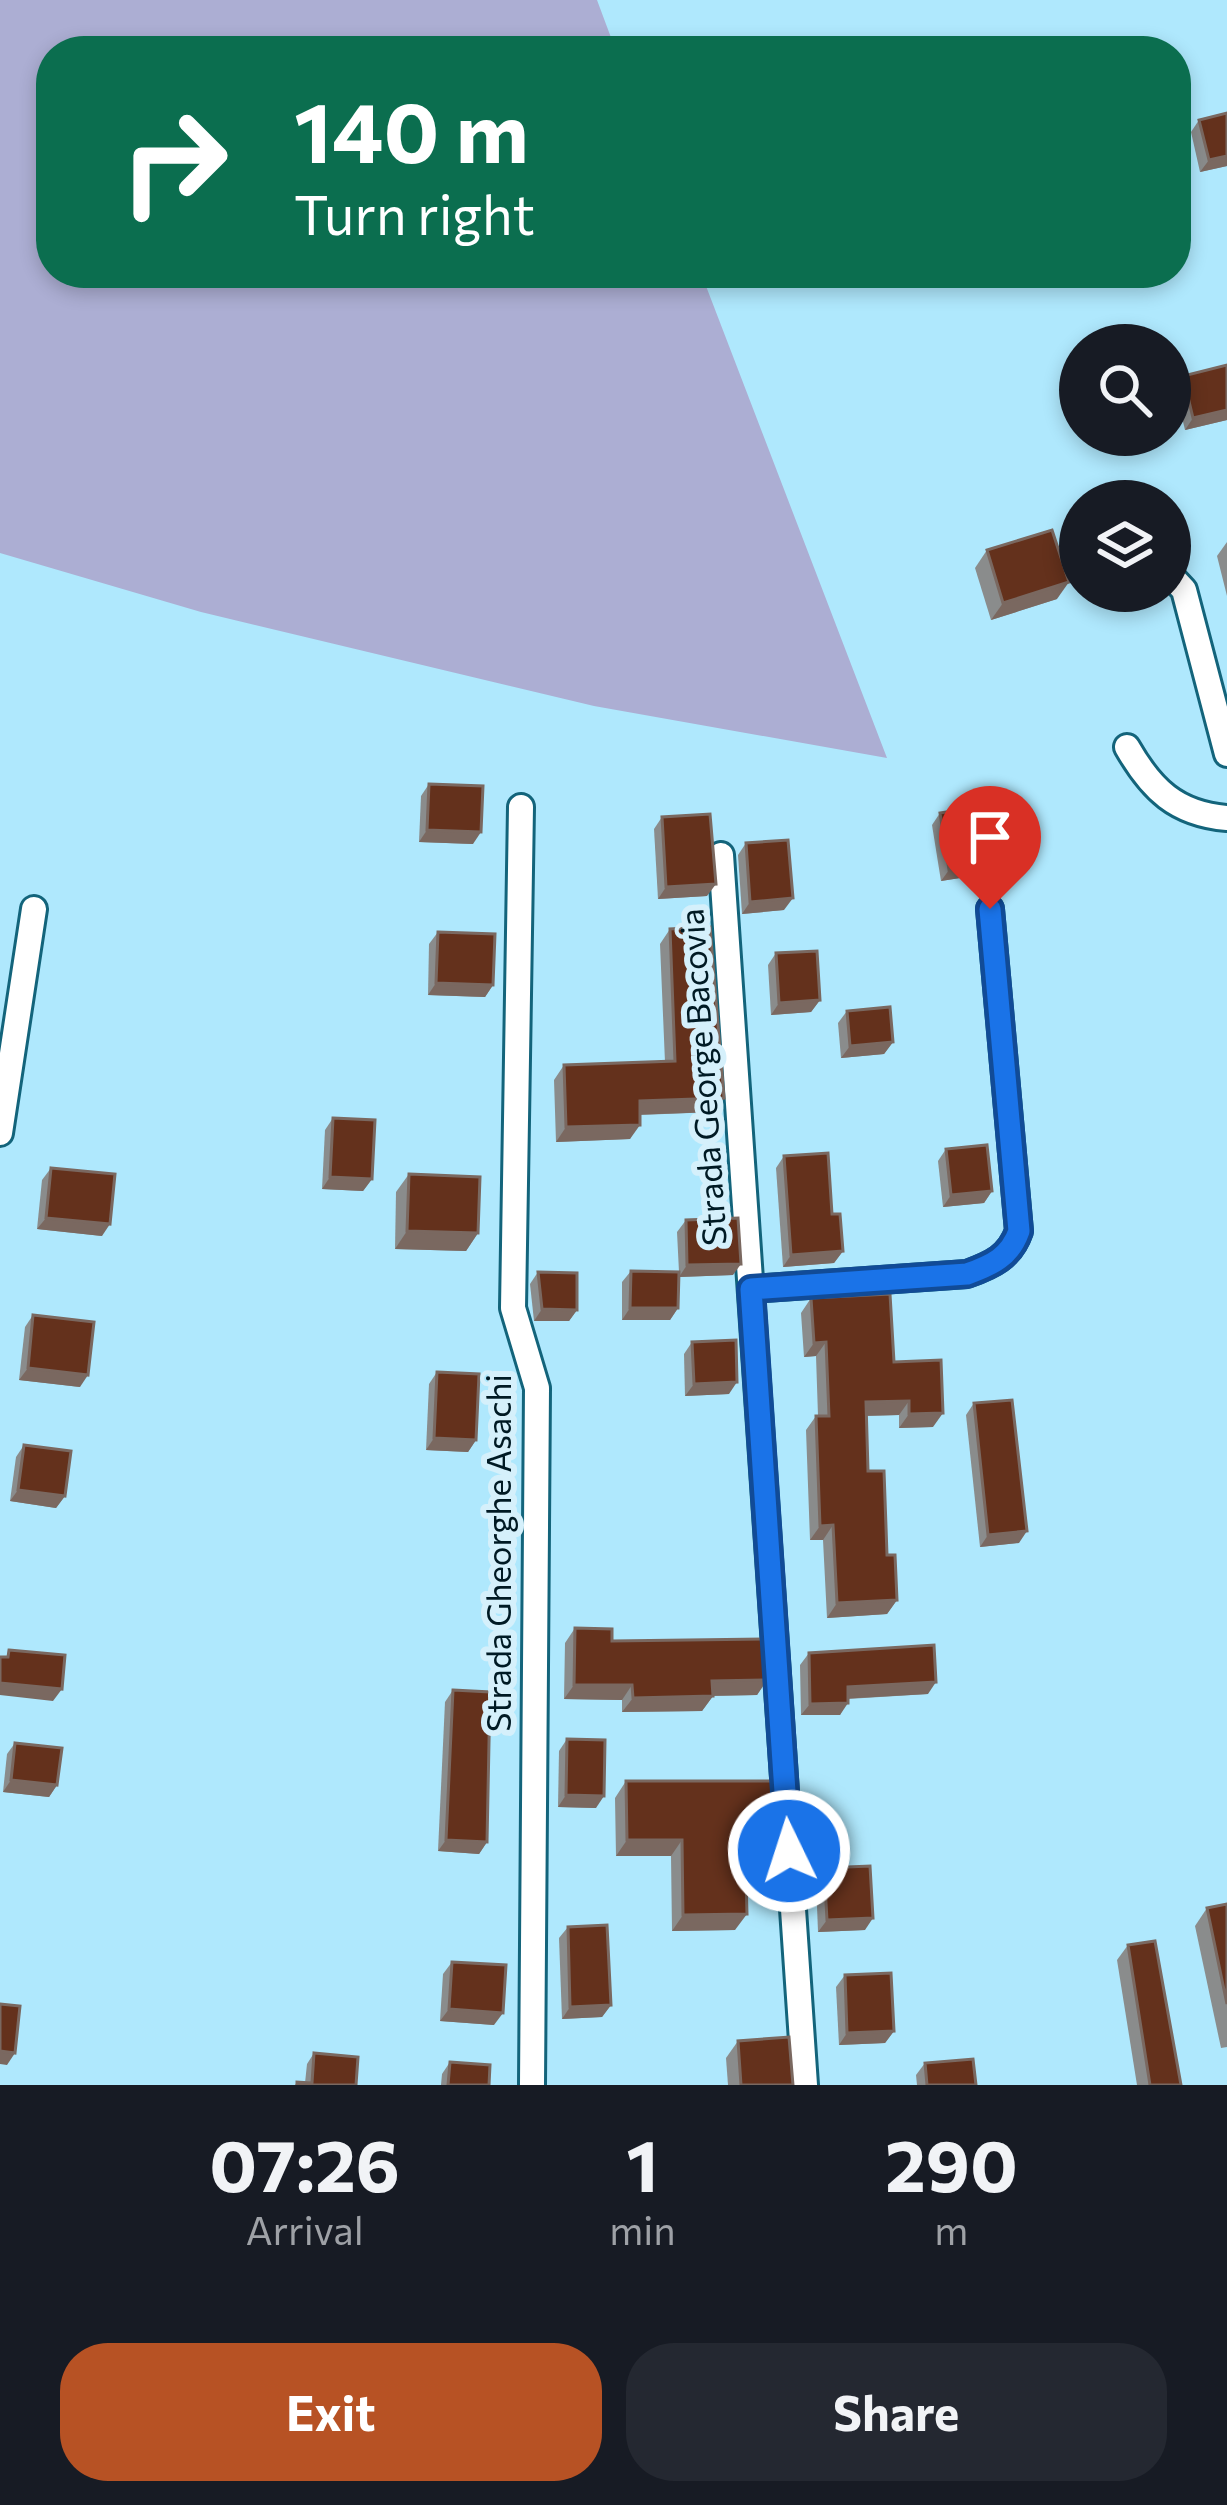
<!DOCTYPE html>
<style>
body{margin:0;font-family:Commissioner,sans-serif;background:#242831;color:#f1f3f6;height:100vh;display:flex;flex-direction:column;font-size:45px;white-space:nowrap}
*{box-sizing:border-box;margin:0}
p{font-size:39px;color:#9ea1a6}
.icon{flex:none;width:66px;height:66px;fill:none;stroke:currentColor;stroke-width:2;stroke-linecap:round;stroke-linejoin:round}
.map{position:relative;height:2085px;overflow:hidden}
.drawer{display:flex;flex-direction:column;background:#171b24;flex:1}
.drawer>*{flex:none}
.guide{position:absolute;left:36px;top:36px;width:1155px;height:252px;border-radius:48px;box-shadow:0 6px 18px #0003;background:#0b6e4f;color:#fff;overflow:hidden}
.buttons{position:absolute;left:1059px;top:324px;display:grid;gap:24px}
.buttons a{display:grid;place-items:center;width:132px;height:132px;border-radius:50%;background:#171b24;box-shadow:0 6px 18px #0003;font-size:60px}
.pin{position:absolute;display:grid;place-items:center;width:102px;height:102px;color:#fff;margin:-123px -51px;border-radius:50% 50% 50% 0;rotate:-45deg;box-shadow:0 0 12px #0007}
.pin .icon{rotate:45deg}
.me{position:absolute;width:132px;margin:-66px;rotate:356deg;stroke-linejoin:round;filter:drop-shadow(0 0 9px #0008)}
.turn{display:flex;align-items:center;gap:42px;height:252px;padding:0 60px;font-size:54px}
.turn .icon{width:156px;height:156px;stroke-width:2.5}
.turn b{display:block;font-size:84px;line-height:102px}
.eta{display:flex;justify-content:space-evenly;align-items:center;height:204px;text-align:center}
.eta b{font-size:72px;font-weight:700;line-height:84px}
.button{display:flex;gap:24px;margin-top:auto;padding:24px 60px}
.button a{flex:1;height:138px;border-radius:48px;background:#b75224;color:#fff;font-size:48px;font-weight:700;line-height:138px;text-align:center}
.button a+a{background:#242831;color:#f1f3f6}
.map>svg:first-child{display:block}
.green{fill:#acaed3}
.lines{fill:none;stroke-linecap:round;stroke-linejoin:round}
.street-casing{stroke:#13647b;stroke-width:30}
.street{stroke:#fff;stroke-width:24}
.wall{fill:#8a8c8c}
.shaded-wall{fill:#7a6860}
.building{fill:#64311c;stroke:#7a6860;stroke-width:3}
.route-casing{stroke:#114b97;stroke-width:30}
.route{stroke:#1a73e8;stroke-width:21}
.labels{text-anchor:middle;stroke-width:12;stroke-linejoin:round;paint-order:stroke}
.street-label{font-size:33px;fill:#001a24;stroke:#d5f0fb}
</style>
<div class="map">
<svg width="1227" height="2085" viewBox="0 0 1227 2085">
<rect width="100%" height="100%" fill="#afe8fd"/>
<polygon class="green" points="0,0 597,0 616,51 51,51 51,273 701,273 887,758 594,706 201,612 0,553"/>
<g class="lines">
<defs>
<g id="street">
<polyline points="1170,575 1184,590 1227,754"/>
<path d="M1127,747C1151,789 1176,814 1227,818"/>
<polyline points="521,807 513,1308 537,1388 532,2085"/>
<polyline points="721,855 805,2085"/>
<polyline points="0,1133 34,909"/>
<path d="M751,1289L967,1274C992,1265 1010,1257 1019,1231L990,909"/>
</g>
</defs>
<use href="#street" class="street-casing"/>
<use href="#street" class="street"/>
</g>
<g class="wall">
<polygon points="1199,120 1227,166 1200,172 1191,132"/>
<polygon points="1227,365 1227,420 1185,430 1175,388 1183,376"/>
<polygon points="1227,542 1227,596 1217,556"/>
<polygon points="987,550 1057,599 991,620 975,568"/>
<polygon points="429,784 473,844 419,842 421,796"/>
<polygon points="940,813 987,863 979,875 941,881 932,825"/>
<polygon points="662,817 707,896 658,899 654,829"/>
<polygon points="746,843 784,910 742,914 738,855"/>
<polygon points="670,929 714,1112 640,1115 630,1139 556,1142 554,1080 564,1065 665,1062 660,944"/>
<polygon points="438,932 493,985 485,997 428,995 429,944"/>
<polygon points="776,953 820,1000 811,1012 771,1015 768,965"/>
<polygon points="847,1011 893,1042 884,1054 841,1058 838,1023"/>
<polygon points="333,1118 372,1179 363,1191 322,1189 325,1130"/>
<polygon points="946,1149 992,1191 984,1203 943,1207 938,1161"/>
<polygon points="784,1156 832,1214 843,1251 834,1263 783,1267 776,1168"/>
<polygon points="51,1168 102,1236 37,1229 42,1180"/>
<polygon points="409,1174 478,1233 466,1251 395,1249 396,1192"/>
<polygon points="686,1220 733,1275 679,1277 678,1308 670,1320 622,1320 622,1282 631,1271 679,1272 677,1232"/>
<polygon points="538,1272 577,1310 569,1321 534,1321 530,1284"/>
<polygon points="811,1298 894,1362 933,1427 899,1428 899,1415 867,1416 868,1471 897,1600 887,1614 827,1618 823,1540 810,1540 806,1430 816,1416 818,1416 816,1356 804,1357 801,1313"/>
<polygon points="33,1315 80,1387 19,1380 25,1327"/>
<polygon points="692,1342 729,1394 685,1396 684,1354"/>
<polygon points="437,1372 476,1440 468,1452 426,1450 429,1384"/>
<polygon points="974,1403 1019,1543 980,1547 966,1415"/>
<polygon points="24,1445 65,1496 56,1508 10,1501 16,1457"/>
<polygon points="575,1628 612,1641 767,1680 757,1695 713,1696 702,1711 622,1712 622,1700 564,1699 565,1643"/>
<polygon points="809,1653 928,1694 848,1699 840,1715 801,1715 800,1665"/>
<polygon points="453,1690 487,1842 479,1854 438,1851 445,1702"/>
<polygon points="567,1739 596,1808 558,1807 559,1751"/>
<polygon points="15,1743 57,1785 49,1797 3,1792 7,1754"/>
<polygon points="626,1781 769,1855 746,1855 735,1930 672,1931 671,1856 616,1856 615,1798"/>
<polygon points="824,1868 865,1930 818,1932 816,1880"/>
<polygon points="1227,1904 1227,2047 1221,2048 1195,1926 1207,1908"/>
<polygon points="568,1927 611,2005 602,2017 562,2019 559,1938"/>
<polygon points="1128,1945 1181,2085 1137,2085 1117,1960"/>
<polygon points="452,1962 494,2025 440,2021 443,1974"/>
<polygon points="845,1975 894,2031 885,2043 839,2045 836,1987"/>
<polygon points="738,2041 793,2085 728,2085 726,2058"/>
<polygon points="314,2053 356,2085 295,2085 297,2082 305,2083 307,2064"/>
<polygon points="450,2062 489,2085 441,2085 442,2074"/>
<polygon points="925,2063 976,2085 917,2085 916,2075"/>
</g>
<g class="shaded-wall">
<polygon points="1227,156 1227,166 1200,172 1209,160"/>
<polygon points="1227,410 1227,420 1185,430 1193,418"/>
<polygon points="1069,582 1057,599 991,620 1003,603"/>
<polygon points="427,830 481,832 473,844 419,842"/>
<polygon points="987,863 979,875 941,881 949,870"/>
<polygon points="716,884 707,896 658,899 666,887"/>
<polygon points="793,898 784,910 742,914 750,902"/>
<polygon points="436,983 493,985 485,997 428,995"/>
<polygon points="820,1000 811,1012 771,1015 779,1003"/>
<polygon points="893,1042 884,1054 841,1058 850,1046"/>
<polygon points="724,1098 714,1112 630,1115 640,1101"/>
<polygon points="640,1125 630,1139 556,1142 566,1127"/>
<polygon points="330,1177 372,1179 363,1191 322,1189"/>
<polygon points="992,1191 984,1203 943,1207 951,1195"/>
<polygon points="46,1218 110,1224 102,1236 37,1229"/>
<polygon points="407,1231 478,1233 466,1251 395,1249"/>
<polygon points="843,1251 834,1263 783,1267 791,1255"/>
<polygon points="741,1264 733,1275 679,1277 687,1265"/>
<polygon points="630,1308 678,1308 670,1320 622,1320"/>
<polygon points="542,1309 577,1310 569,1321 534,1321"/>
<polygon points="826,1342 816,1356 804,1357 814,1343"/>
<polygon points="28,1368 88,1375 80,1387 19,1380"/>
<polygon points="737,1382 729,1394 685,1396 694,1384"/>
<polygon points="909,1401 899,1415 856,1416 866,1402"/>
<polygon points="943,1413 933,1427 899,1428 909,1414"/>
<polygon points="434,1438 476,1440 468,1452 426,1450"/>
<polygon points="18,1490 65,1496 56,1508 10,1501"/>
<polygon points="833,1525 823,1540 810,1540 820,1526"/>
<polygon points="1027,1531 1019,1543 980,1547 988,1535"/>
<polygon points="897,1600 887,1614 827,1618 837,1603"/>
<polygon points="767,1680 757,1695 702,1696 712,1681"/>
<polygon points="936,1682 928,1694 840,1699 848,1687"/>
<polygon points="0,1683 62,1689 53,1701 0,1695"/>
<polygon points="574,1685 632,1685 622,1700 564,1699"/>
<polygon points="713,1696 702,1711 622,1712 633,1698"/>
<polygon points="848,1703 840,1715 801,1715 810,1704"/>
<polygon points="11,1780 57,1785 49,1797 3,1792"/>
<polygon points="566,1795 604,1796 596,1808 558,1807"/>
<polygon points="745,1839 780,1839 769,1855 734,1855"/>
<polygon points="446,1840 487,1842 479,1854 438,1851"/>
<polygon points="627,1840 682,1840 671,1856 616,1856"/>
<polygon points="747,1914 735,1930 672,1931 683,1915"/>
<polygon points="873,1918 865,1930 818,1932 827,1920"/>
<polygon points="611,2005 602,2017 562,2019 570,2007"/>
<polygon points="449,2009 503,2013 494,2025 440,2021"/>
<polygon points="894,2031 885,2043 839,2045 847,2033"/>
<polygon points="0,2051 15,2053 7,2065 0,2064"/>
</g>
<g class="building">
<polygon points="1227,113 1227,156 1209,160 1199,120"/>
<polygon points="1227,365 1227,410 1193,418 1183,376"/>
<polygon points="1052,530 1069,582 1003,603 987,550"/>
<polygon points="429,784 483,786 481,832 427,830"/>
<polygon points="978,807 987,863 949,870 940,813"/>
<polygon points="710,814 716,884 666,887 662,817"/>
<polygon points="788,840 793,898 750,902 746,843"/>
<polygon points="710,927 724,1098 640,1101 640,1125 566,1127 564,1065 675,1061 670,929"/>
<polygon points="438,932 495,934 493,985 436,983"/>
<polygon points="817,951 820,1000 779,1003 776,953"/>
<polygon points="890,1007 893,1042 850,1046 847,1011"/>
<polygon points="333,1118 375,1120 372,1179 330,1177"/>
<polygon points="987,1145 992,1191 951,1195 946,1149"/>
<polygon points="828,1153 832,1214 840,1214 843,1251 791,1255 784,1156"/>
<polygon points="51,1168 115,1174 110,1224 46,1218"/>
<polygon points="409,1174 480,1177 478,1233 407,1231"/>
<polygon points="738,1218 741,1264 687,1265 686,1220"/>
<polygon points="631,1271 679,1272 678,1308 630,1308"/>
<polygon points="538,1272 577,1273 577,1310 542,1309"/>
<polygon points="890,1294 894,1362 941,1360 943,1413 909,1414 909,1401 866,1402 868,1471 884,1471 887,1555 895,1555 897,1600 837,1603 833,1525 820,1526 816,1416 829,1416 826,1342 814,1343 811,1298"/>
<polygon points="33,1315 94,1322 88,1375 28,1368"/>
<polygon points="736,1340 737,1382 694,1384 692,1342"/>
<polygon points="437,1372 479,1374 476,1440 434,1438"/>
<polygon points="1012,1400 1027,1531 988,1535 974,1403"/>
<polygon points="24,1445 71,1451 65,1496 18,1490"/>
<polygon points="575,1628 612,1629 612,1641 766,1639 767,1680 712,1681 713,1696 633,1698 632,1685 574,1685"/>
<polygon points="934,1645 936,1682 848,1687 848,1703 810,1704 809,1653"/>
<polygon points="9,1650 65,1655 62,1689 0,1683 0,1657 8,1657"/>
<polygon points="453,1690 490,1692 487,1842 446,1840"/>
<polygon points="567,1739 605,1740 604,1796 566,1795"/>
<polygon points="15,1743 62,1748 57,1785 11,1780"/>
<polygon points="626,1781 779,1781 780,1839 745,1839 747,1914 683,1915 682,1840 627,1840"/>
<polygon points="870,1866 873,1918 827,1920 824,1868"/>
<polygon points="1227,1904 1227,2004 1207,1908"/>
<polygon points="607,1925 611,2005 570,2007 568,1927"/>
<polygon points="1155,1941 1181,2085 1150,2085 1128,1945"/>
<polygon points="452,1962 506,1965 503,2013 449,2009"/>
<polygon points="891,1973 894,2031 847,2033 845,1975"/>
<polygon points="0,2004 20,2006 15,2053 0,2051"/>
<polygon points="789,2037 793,2085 741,2085 738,2041"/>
<polygon points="314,2053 358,2057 356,2085 297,2085 297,2082 312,2083"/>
<polygon points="973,2059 976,2085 927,2085 925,2063"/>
<polygon points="450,2062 490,2065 489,2085 448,2085"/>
</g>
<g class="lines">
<defs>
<path id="route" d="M789,1851L751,1289L967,1274C992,1265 1010,1257 1019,1231L990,909"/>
</defs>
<use href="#route" class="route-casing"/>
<use href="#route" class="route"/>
</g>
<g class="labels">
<g class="street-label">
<text transform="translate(703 1077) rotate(-94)" y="12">Strada George Bacovia</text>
<text transform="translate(499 1553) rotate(-90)" y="12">Strada Gheorghe Asachi</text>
</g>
</g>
</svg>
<div class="buttons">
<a><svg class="icon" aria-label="search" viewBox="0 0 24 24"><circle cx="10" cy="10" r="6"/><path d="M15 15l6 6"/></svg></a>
<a><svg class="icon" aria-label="layers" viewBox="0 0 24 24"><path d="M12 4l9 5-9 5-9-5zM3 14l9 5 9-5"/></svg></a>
</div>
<div class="pin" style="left:990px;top:909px;background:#d93025"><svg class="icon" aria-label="arrive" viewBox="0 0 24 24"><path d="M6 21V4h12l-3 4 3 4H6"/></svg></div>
<svg class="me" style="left:789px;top:1851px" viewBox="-20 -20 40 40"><circle r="17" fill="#1a73e8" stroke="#fff" stroke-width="3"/><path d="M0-11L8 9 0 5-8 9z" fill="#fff"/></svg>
<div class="guide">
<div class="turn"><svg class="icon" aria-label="right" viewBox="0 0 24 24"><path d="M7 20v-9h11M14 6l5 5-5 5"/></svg><div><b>140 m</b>Turn right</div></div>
</div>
</div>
<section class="drawer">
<div class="eta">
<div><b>07:26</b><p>Arrival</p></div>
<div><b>1</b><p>min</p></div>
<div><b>290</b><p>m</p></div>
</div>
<div class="button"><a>Exit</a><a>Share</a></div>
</section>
